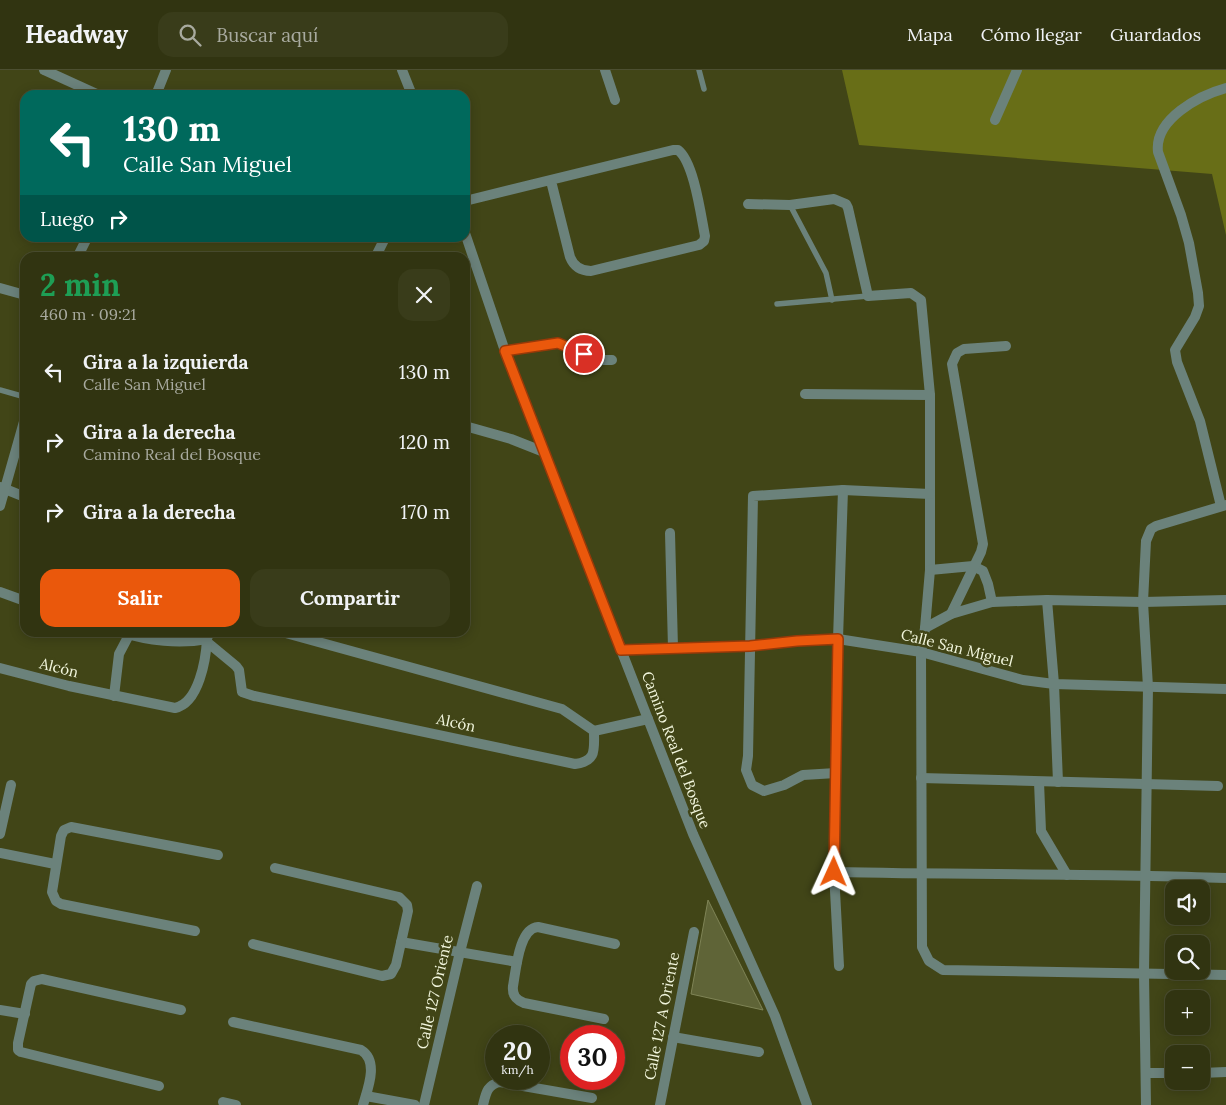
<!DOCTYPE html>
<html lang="es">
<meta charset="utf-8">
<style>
body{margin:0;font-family:Lora,serif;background:#393c1a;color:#f1f3f6;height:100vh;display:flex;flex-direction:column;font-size:19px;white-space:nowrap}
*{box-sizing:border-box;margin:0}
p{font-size:16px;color:#a8aa9f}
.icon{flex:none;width:28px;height:28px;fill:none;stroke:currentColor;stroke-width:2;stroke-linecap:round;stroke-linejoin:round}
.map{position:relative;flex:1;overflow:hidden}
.drawer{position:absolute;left:20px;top:182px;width:450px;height:385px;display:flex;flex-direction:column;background:#313411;border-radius:15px;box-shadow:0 2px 12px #0003,0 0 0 1px #4c4f31}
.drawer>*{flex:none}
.hud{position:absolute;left:20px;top:20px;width:450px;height:152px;border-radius:15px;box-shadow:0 2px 12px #0003,0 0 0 1px #4c4f31;background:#00695c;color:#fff;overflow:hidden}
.controls{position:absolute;left:1165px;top:810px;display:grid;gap:10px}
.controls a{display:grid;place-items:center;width:45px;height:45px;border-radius:10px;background:#313411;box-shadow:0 2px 12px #0003,0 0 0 1px #4c4f31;font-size:25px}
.speed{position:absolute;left:485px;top:955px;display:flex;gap:10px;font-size:25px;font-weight:700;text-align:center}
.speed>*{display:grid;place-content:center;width:65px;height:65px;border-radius:50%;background:#313411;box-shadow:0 2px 12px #0003,0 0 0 1px #4c4f31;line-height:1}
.speed small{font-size:12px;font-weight:400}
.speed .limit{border:8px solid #d22;background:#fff;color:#111}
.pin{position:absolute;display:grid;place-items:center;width:42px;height:42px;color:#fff;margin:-21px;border:2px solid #fff;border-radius:50%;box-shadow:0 1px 5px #0007}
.me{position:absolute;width:55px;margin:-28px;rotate:1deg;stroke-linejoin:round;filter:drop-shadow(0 0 4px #0008)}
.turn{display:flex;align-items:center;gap:18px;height:105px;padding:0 20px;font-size:22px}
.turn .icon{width:65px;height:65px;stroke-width:2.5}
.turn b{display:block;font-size:35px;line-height:42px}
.then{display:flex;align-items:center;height:48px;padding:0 20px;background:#0003;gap:10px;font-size:19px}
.round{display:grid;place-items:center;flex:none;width:52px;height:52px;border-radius:15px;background:#393c1a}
.head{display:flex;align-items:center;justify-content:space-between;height:85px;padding:0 20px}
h1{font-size:30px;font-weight:800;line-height:38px;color:#1e9e55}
.primary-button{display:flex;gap:10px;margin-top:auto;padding:10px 20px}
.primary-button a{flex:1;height:58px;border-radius:15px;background:#ea580c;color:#fff;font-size:20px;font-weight:800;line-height:58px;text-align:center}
.primary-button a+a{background:#393c1a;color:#f1f3f6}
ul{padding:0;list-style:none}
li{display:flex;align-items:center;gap:15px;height:70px;padding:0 20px}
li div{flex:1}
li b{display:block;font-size:19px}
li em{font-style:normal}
header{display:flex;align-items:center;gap:30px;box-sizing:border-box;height:70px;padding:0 25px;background:#313411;border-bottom:1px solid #4c4f31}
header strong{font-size:24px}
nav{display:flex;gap:28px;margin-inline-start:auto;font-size:18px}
.search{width:350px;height:45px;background:#393c1a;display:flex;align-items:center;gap:12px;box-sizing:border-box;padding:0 18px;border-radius:15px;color:#a8aa9f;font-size:19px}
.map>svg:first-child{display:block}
.green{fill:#686e17}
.building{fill:#5f6437;stroke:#7f8456}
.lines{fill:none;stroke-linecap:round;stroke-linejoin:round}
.service{stroke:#6b827b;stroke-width:5.5}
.minor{stroke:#6b827b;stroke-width:10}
.tertiary{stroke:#6b827b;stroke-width:10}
.route-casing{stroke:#983908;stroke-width:12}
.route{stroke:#ea580c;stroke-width:9}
.labels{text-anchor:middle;stroke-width:5;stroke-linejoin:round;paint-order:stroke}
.street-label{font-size:15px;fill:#f2f6dd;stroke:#414517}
</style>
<header>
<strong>Headway</strong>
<div class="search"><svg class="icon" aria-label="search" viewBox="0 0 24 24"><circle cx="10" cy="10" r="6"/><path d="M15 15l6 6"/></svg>Buscar aquí</div>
<nav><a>Mapa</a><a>Cómo llegar</a><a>Guardados</a></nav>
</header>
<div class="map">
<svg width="1226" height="1035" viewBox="0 0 1226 1035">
<rect width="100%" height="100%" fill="#414517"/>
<polygon class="green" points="842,0 1226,0 1226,165 1212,104 859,75"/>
<polygon class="building" points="708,830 763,940 691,924"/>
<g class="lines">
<g class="service">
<polyline points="699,0 704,19"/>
<polyline points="790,135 826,203 832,230"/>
<polyline points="777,234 868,226"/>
<polyline points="0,320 25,327"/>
</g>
<g class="minor">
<polyline points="44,0 99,25"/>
<polyline points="605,0 615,30"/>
<polyline points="156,25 166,0"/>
<polyline points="995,50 1017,0"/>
<path d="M465,131L673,80H678C694,92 701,146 705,166L704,171L699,175L591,201C581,201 574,197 570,187L551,111"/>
<polyline points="748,134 790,135 834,129 846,134 848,138 868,226 911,223 921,230 930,325 930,500 925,558 921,582 922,877 929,891 943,900 1226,905"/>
<polyline points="77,188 87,168"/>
<polyline points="375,188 385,168"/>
<polyline points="0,218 25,225"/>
<polyline points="505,281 558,273 599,290 612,290"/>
<polyline points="805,324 930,325"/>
<polyline points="465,356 511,369 544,382"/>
<polyline points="0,417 25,427"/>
<polyline points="0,436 25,348"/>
<path d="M1221,436L1200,351L1177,292L1175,280L1195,247L1199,236L1198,223L1189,173L1181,145L1158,82C1154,49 1200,25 1226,18"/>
<polyline points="670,463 673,578"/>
<polyline points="930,500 973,496 983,501 988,514 992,532"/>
<polyline points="0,522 25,531"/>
<polyline points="1047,530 1054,614 1058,712"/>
<polyline points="951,544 981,482 983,474 952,294 957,283 964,279 1006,276"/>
<polyline points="925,558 951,544 992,532 1047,530 1143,532 1226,530"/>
<path d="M121,562C148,571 180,574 207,569L209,563"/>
<polyline points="282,562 562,639 594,661"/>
<path d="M207,572L236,596L239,600L242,622L254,626L575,694C597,691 594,680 594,661L648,649"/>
<polyline points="621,580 750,576 797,571 838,569 921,582 1023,610 1054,614 1226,619"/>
<path d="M0,598L69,616L175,638C199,633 206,589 207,569"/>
<polyline points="114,626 119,584 129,565"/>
<polyline points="836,703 803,705 784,715 764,721 752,715 746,700 748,686 753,426 843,420 930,424"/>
<polyline points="921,708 1218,716"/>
<polyline points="1039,712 1041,761 1067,805"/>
<polyline points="0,764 11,715"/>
<polyline points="0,783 55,794"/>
<path d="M834,802C965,805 1095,803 1226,808"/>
<polyline points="195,861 61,834 56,831 52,822 61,766 64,760 71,757 218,785"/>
<polyline points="401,872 517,892"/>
<polyline points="253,874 382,906 391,904 396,895 408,841 407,835 399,827 275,798"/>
<polyline points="839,896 834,802 838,569 843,420"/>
<polyline points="0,940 25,944"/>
<path d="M604,949L524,933C516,930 512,925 513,916C516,900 519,858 538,857L615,874"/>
<path d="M233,952L361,980C379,991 368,1018 363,1035"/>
<polyline points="673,967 759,982"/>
<polyline points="1146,1003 1174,1003"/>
<polyline points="1201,1003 1226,1002"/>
<polyline points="159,1016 21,982 18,980 18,973 31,914 34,911 42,909 181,940"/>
<polyline points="366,1026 415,1035"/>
<polyline points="223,1032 236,1035"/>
<polyline points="424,1035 460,882 477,816"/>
<path d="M483,1035C486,1023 487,1015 500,1012L592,1028"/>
<polyline points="660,1035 694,862"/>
<polyline points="1146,1035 1144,903 1148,617 1143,532 1146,471 1151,459 1156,456 1226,435"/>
</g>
<g class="tertiary">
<polyline points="402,0 412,25"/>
<polyline points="465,163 505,281 544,382 648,649 693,764 775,946 807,1035"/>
</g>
</g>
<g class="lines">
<defs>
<polyline id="route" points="584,284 558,273 505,281 621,580 750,576 797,571 838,569 834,802"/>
</defs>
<use href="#route" class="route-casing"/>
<use href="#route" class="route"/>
</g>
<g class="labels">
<g class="street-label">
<text transform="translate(957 578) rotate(14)" y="5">Calle San Miguel</text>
<text transform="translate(59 598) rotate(14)" y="5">Alcón</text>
<text transform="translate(456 653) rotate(12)" y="5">Alcón</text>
<text transform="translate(676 680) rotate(69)" y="5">Camino Real del Bosque</text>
<text transform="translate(435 922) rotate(-77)" y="5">Calle 127 Oriente</text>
<text transform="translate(662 946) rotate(-79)" y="5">Calle 127 A Oriente</text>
</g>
</g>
</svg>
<div class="controls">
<a><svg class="icon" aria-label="sound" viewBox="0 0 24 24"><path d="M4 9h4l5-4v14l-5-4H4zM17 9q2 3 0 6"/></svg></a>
<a><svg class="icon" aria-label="search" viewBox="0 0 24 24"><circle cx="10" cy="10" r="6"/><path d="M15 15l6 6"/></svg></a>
<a>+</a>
<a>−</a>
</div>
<div class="speed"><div>20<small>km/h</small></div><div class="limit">30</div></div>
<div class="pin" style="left:584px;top:284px;background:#d93025"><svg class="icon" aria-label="arrive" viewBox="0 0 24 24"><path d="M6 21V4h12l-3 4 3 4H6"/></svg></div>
<svg class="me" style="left:834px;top:802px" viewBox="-20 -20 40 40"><path d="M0-17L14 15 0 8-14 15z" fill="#ea580c" stroke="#fff" stroke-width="4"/></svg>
<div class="hud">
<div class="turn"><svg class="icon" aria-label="left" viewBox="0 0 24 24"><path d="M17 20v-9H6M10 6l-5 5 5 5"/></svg><div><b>130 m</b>Calle San Miguel</div></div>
<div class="then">Luego<svg class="icon" aria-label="right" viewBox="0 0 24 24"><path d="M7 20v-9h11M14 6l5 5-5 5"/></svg></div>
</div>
<section class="drawer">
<div class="head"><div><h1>2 min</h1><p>460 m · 09:21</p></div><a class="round"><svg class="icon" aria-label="close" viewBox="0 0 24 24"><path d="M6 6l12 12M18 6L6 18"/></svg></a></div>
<ul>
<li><svg class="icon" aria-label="left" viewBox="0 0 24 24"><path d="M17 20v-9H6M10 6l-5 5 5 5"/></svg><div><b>Gira a la izquierda</b><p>Calle San Miguel</p></div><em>130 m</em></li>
<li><svg class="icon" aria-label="right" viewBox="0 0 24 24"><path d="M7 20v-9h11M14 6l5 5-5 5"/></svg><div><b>Gira a la derecha</b><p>Camino Real del Bosque</p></div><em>120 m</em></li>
<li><svg class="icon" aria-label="right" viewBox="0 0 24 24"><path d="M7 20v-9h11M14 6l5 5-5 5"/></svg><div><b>Gira a la derecha</b></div><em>170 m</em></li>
</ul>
<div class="primary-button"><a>Salir</a><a>Compartir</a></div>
</section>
</div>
